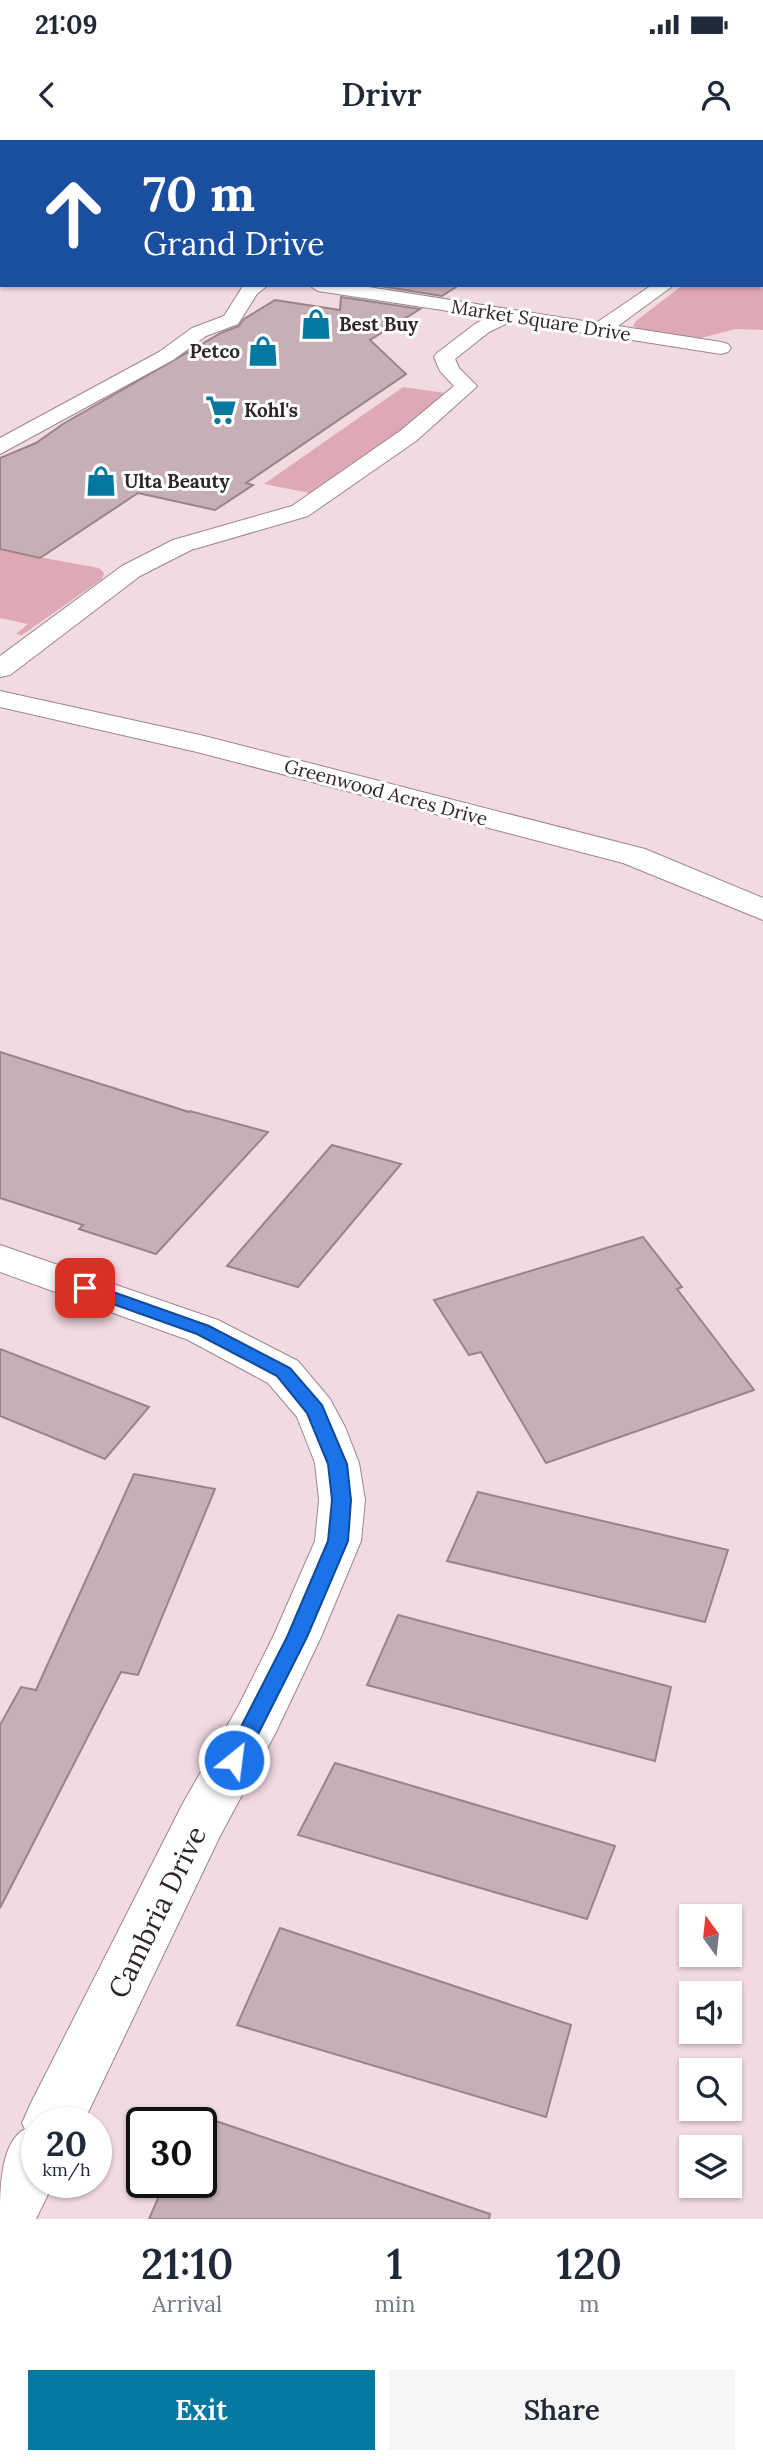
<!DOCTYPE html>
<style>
body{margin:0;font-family:Lora,serif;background:#f6f6f7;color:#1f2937;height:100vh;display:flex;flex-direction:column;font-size:26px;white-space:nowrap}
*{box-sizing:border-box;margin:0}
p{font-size:23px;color:#747a83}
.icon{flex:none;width:38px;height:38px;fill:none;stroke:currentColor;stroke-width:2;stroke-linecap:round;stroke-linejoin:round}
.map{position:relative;height:2079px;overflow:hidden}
.sheet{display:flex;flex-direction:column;background:#fff;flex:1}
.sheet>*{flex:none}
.top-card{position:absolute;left:0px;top:0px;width:763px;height:147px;box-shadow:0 2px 5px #0004;background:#1a4fa0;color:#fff;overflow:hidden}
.needle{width:46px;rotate:345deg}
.tools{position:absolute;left:679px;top:1764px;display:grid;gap:14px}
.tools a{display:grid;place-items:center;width:63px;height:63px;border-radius:0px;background:#fff;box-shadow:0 2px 5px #0004;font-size:35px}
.speed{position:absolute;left:21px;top:1967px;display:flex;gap:14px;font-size:35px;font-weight:700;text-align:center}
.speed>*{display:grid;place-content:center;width:91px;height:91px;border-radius:50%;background:#fff;box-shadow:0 2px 5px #0004;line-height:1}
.speed small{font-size:18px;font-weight:400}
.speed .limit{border:4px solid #111;border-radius:10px;background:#fff;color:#111}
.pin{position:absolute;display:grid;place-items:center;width:60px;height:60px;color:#fff;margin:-30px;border-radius:14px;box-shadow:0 4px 10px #0006}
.me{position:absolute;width:77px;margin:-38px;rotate:29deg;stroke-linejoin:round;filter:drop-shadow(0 0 5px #0008)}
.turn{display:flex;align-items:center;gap:24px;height:147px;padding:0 28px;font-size:32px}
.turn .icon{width:91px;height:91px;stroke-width:2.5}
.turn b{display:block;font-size:49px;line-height:60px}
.eta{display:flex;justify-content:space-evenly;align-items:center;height:119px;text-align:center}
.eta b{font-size:42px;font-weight:600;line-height:49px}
.button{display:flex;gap:14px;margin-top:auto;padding:14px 28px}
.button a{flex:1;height:80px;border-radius:0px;background:#0378a1;color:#fff;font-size:28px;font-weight:600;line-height:80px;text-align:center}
.button a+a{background:#f6f6f7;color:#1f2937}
.status{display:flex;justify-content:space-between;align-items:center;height:49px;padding:0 35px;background:#fff;direction:ltr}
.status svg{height:19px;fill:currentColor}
header{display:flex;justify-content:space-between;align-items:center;height:91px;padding:0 28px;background:#fff;font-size:32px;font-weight:600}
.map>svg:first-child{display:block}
.green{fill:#dea8b7}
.building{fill:#c6b0b6;stroke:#99848a;stroke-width:2}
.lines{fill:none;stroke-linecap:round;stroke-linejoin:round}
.minor-casing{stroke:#9c878d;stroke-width:2}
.minor{fill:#fff;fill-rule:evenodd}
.route{fill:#1a73e8;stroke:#114b97;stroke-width:2}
.labels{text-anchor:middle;stroke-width:6;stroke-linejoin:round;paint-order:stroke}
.far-street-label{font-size:19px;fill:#2e2527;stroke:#fff}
.far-poi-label{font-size:19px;font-weight:bold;fill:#2e2527;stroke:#fff;text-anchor:start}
.near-street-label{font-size:28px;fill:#2e2527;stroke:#fff}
</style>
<div class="status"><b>21:09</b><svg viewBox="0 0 49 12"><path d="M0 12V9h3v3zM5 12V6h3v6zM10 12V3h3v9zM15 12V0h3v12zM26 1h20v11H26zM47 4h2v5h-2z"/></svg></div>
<header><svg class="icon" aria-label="back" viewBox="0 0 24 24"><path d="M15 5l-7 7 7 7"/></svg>Drivr<svg class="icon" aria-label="person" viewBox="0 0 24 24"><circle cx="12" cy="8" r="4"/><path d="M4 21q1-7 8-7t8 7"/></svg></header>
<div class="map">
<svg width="763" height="2079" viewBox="0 0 763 2079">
<rect width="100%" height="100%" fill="#f1dae0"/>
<g class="green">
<polygon points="763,50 763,190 736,189 697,199 641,190 633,186 636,181 683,145 761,145"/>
<polygon points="403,247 452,254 315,354 264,344"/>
<polygon points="0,410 99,428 104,433 102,439 22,495 16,494 28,484 0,478"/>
</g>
<g class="building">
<polygon points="374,145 459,145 442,156"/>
<polygon points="341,157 420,169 370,200 406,234 246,343 253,345 215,370 138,353 40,418 0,409 0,318 36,303 63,284 221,193 239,186 244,179 275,160 340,170"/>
<polygon points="0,912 189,972 190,971 268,992 156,1114 79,1089 83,1085 0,1058"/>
<polygon points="332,1005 401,1024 298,1147 227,1126"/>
<polygon points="643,1097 682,1147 677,1149 754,1250 546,1323 481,1212 469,1215 434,1160"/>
<polygon points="0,1209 149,1267 105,1319 0,1276"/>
<polygon points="134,1334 215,1349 138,1535 121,1532 0,1768 0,1585 21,1547 36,1550"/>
<polygon points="478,1352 728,1410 705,1482 447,1421"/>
<polygon points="398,1475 671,1547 655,1621 367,1545"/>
<polygon points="335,1623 615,1706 587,1779 298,1695"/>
<polygon points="280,1788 571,1885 546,1977 237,1885"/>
<polygon points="201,1976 490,2074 489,2079 149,2079 165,2042 201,2042"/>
</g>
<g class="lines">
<defs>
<g id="minor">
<polygon points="59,0 77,0 57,2"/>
<polygon points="761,6 763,7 763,17 761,16"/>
<polygon points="2,21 2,31 0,32 0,22"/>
<polygon points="761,38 763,38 761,49"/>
<rect x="0" y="92" width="2" height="10"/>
<polygon points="0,126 2,126 0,138"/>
<polygon points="268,145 257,154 238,184 206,196 173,220 0,314 0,298 159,212 192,188 224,176 243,146"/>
<polygon points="309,145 356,145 596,183 652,145 674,145 618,186 721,202 728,204 731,208 728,212 721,214 512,181 489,192 455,219 459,228 477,246 473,250 416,301 308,376 191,410 140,436 10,535 0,537 0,516 122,426 173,400 292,366 400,291 454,246 440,231 434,217 437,213 475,184 488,177 318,151"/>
<polygon points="0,551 200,595 645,709 763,758 763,780 623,723 197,612 0,567"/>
<path d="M0,1105L218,1180L298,1221L330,1259L345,1287L359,1323L365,1360L361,1401L321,1497L275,1594L220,1696L83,1983H37V2042H54L36,2079H0C0,2051 0,2002 25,1989L22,1983L31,1963L182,1665L239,1565L273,1497L315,1401L319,1360L315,1323L301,1287L297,1277L268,1243L188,1200L0,1132Z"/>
</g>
</defs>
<use href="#minor" class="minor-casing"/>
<use href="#minor" class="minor"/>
</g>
<polygon class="route" points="85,1142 209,1186 290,1228 322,1265 347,1324 351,1360 348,1401 307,1497 242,1626 234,1629 227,1626 224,1620 287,1497 328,1401 332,1360 328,1324 307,1273 277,1236 197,1194 79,1152 77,1148 79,1144"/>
<defs>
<symbol id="shop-bare" viewBox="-9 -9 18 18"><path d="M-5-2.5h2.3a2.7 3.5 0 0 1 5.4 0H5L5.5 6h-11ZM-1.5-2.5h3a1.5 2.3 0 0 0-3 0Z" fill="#0378a1" stroke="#fff" stroke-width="2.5" paint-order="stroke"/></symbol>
<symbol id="supermarket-bare" viewBox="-9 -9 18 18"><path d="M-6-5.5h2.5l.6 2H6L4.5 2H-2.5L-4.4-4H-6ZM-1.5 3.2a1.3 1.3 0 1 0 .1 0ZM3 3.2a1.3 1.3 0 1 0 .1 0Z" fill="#0378a1" stroke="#fff" stroke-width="2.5" paint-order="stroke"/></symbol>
</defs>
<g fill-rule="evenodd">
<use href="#shop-bare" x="294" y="162" width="44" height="44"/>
<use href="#shop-bare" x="241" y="189" width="44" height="44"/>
<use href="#supermarket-bare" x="199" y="248" width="44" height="44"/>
<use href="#shop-bare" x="79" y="319" width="44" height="44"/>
</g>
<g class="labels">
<g class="far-street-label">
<text transform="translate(541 180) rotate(9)" y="7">Market Square Drive</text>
<text transform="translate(386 652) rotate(15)" y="7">Greenwood Acres Drive</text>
</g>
<g class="far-poi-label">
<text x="339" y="191">Best Buy</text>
<text x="240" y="218" text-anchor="end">Petco</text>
<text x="244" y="277">Kohl's</text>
<text x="124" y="348">Ulta Beauty</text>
</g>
<g class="near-street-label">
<text transform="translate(157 1772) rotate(-64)" y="10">Cambria Drive</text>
</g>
</g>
</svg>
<div class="tools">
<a><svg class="needle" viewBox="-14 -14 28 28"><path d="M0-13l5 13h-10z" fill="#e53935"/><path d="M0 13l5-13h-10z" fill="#747a83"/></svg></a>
<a><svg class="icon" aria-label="sound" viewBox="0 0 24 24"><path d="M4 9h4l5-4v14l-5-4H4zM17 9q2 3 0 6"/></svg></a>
<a><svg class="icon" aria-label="search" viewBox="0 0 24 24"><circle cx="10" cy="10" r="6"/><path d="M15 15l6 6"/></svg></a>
<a><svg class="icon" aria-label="layers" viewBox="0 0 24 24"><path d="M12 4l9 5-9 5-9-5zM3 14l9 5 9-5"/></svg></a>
</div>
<div class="speed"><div>20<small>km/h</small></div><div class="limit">30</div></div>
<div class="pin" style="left:85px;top:1148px;background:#d93025"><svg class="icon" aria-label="arrive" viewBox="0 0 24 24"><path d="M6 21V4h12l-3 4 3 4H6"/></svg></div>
<svg class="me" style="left:234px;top:1620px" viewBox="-20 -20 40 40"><circle r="17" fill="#1a73e8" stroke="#fff" stroke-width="3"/><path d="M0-11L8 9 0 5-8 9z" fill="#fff"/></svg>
<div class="top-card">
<div class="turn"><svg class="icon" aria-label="ahead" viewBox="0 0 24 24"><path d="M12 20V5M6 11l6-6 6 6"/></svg><div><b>70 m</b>Grand Drive</div></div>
</div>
</div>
<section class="sheet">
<div class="eta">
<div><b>21:10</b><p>Arrival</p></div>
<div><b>1</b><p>min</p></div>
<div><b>120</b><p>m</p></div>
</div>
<div class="button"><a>Exit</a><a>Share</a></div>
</section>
